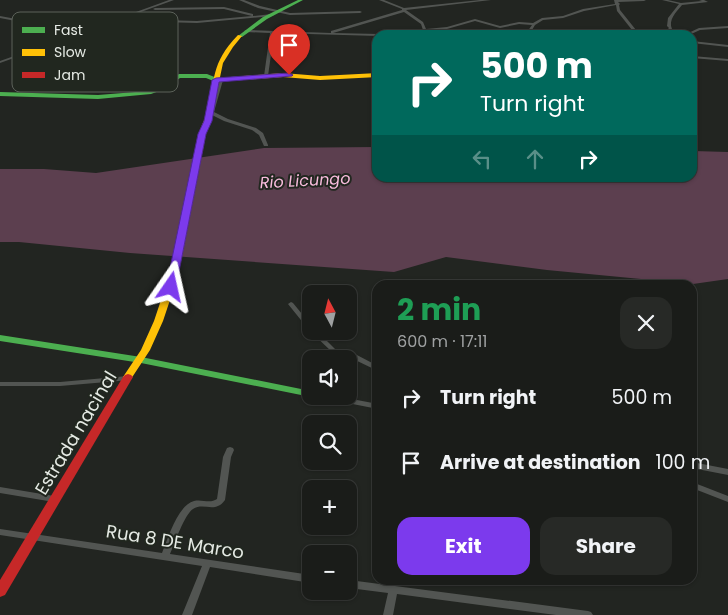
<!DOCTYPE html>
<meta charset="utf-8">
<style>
body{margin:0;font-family:Poppins,sans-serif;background:#272926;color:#f1f3f6;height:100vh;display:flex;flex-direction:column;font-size:19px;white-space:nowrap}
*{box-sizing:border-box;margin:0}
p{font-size:16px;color:#9fa1a2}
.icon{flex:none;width:28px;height:28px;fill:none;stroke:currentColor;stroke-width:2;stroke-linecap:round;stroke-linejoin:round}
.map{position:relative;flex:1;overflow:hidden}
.sheet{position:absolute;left:372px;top:280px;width:325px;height:305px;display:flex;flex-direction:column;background:#1a1c19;border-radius:15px;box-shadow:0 1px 4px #0004,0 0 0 1px #383a38}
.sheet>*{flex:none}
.top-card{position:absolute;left:372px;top:30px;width:325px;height:152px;border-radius:15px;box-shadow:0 1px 4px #0004,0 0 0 1px #383a38;background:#00695c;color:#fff;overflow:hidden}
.needle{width:32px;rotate:353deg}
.buttons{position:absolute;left:302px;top:285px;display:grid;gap:10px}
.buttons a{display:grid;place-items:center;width:55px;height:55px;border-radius:10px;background:#1a1c19;box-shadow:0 1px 4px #0004,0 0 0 1px #383a38;font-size:25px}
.pin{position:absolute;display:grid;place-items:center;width:42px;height:42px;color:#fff;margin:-51px -21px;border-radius:50% 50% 50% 0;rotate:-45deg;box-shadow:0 0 5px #0007}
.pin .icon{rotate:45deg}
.me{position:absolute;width:55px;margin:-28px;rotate:11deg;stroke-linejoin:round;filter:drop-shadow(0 0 4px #0008)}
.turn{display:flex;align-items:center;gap:18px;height:105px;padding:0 25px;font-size:22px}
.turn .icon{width:65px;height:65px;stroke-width:2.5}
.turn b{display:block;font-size:35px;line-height:42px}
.lanes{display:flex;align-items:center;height:48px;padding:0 25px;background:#0003;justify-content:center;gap:25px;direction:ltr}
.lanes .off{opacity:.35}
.round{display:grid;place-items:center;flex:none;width:52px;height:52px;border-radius:15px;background:#272926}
.summary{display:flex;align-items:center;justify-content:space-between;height:85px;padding:0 25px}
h1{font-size:30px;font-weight:700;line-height:38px;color:#1e9e55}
.action{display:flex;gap:10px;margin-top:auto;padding:10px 25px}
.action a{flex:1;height:58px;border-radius:15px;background:#7c3aed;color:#fff;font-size:20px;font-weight:700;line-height:58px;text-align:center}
.action a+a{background:#272926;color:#f1f3f6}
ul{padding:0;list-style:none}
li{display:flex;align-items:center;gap:15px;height:65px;padding:0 25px}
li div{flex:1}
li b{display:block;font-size:19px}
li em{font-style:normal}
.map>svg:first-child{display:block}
.water{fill:#5c3f4f}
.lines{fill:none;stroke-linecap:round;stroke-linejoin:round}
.street{fill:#525552;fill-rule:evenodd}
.fast{fill:#4caf50;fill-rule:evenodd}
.slow{fill:#ffc107;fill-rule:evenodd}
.jam{fill:#c62828;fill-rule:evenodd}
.route{fill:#7c3aed;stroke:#51269a}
.labels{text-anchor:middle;stroke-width:4;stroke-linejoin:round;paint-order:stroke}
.water-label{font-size:16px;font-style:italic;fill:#f9bcdd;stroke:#21271f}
.near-street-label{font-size:18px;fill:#e5eae4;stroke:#21271f}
.key{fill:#21271f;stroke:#5c625a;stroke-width:1}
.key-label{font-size:14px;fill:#e5eae4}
</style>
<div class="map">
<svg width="728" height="615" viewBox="0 0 728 615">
<rect width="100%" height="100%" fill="#222521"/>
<polygon class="water" points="377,147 378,178 692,178 693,151 728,152 728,279 693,284 547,270 446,257 394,272 130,253 19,242 0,242 0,169 44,169 96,173 264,148"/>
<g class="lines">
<g class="street">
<polygon points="169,0 174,0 0,63 0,61 65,38 68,33 68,31 0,18 0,16 70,29 72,33 70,36"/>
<polygon points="239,0 244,0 260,6 290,13 360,11 362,12 360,13 290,15 258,8"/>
<polygon points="379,0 384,0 404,8 480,0 491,0 406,10 423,22 426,29 447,27 475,19 500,26 519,22 533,23 542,18 563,16 583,9 615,4 614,0 646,0 644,1 618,2 620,4 619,5 620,10 640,35 636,35 617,11 616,5 584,11 563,18 543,20 535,25 529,35 525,35 532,25 519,24 500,28 475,21 447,29 392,35 381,35 383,34 423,30 421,24 404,12 333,33 379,34 380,35 378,35 378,36 274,33 268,76 266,77 264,76 270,33 246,32 244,31 246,30 331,33 331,31 402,10 402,9"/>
<path d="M662,0H668L681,3L702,1L699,0H704L708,2L682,5C676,12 668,20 672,29L666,35H658L664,33L669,28L667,26L668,18L679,4Z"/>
<polygon points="224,7 253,14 253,16 272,14 274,15 272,16 197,23 162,22 116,25 114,24 116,23 162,20 197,21 252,16 224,9 155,10 153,9 155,8"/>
<polygon points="728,26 728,28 700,30 689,35 684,35 699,28"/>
<polygon points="692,41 728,45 728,47 692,43"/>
<polygon points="692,56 728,59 728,61 692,58"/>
<polygon points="220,79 223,80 214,112 228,119 256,128 263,133 268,145 268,146 264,146 259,135 252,130 224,121 210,114 210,113"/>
<polygon points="291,302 293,303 311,325 311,331 317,331 335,349 353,353 378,366 378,371 349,357 331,351 309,330 288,304"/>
<polygon points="128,376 130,376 131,378 130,380 60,386 0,386 0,382 60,382"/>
<polygon points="319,396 336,396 378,404 378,409 322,398"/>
<path d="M230,447L233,448L234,450L231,457L225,500C215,514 204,502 193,509C184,515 175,543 170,554L311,575V583L210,567L192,615H182L202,566L0,535V529L162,553C168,538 178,505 194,501C202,499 210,504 217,499L223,457L227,448Z"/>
<polygon points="692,462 728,469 728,475 692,468"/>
<polygon points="692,482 728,496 728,502 692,488"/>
<polygon points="0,487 54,496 57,497 58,499 57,501 54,502 0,493"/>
<polygon points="349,580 588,611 591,612 593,615 556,615 397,594 393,615 383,615 388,593 349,588"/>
</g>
<g class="fast">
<polygon points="298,0 303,0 267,19 242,37 238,36 263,17"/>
<polygon points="179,74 207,74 217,78 243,76 246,78 243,80 216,82 206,78 180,78 162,90 151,94 98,99 0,96 0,92 98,95 148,91 158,88"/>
<polygon points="0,335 141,357 311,391 311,396 315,396 311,397 141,363 0,341"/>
</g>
<g class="slow">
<path d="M238,35L242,36L233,47L223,63L212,115L206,133L181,261L173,291L163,321L150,350L131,379H125L123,377L141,350L154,321L164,291L173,261L199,133C201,127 204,121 206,115C216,79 210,64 238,35Z"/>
<polygon points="283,73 320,76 378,73 378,77 320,80 283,77 243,80 240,78 243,76"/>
</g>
<polygon class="jam" points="128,374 131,375 133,377 5,595 0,597 0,580 123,377 125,375"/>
</g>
<polygon class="route" points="289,73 293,75 292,76 219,82 212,121 206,134 176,287 175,290 167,290 166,287 198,134 204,121 212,80 216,78"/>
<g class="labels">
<g class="water-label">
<text transform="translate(305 180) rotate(-3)" y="6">Rio Licungo</text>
</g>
<g class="near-street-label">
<text transform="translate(76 433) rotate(-59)" y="6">Estrada nacinal</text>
<text transform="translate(175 542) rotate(9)" y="6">Rua 8 DE Marco</text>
</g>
</g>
<rect x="12" y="12" width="166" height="80" rx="8" class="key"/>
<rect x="22" y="27" width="23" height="6" fill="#4caf50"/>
<rect x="22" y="49" width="23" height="7" fill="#ffc107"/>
<rect x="22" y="72" width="23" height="6" fill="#c62828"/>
<g class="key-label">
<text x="54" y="35">Fast</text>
<text x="54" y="57">Slow</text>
<text x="54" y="80">Jam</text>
</g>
</svg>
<div class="buttons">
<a><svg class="needle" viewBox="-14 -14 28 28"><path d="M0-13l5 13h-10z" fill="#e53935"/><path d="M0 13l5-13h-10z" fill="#9fa1a2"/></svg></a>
<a><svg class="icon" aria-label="sound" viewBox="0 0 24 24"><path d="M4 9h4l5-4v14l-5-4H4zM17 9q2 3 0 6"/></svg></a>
<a><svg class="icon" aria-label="search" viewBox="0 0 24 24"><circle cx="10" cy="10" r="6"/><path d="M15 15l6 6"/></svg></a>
<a>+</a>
<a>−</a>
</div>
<div class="pin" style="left:289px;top:75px;background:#d93025"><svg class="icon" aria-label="arrive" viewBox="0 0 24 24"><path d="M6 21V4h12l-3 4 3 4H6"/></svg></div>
<svg class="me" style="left:171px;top:287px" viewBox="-20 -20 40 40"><path d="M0-17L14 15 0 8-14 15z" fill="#7c3aed" stroke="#fff" stroke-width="4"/></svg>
<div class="top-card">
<div class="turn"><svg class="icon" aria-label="right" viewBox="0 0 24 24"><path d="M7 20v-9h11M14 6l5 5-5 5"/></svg><div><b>500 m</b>Turn right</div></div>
<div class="lanes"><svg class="icon off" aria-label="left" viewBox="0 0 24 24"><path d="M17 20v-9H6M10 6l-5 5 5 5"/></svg><svg class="icon off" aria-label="ahead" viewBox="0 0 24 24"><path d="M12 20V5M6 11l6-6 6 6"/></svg><svg class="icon" aria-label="right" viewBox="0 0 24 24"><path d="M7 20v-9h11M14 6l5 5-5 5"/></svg></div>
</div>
<section class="sheet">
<div class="summary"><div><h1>2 min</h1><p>600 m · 17:11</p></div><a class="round"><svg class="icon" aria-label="close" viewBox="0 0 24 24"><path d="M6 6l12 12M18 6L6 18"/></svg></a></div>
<ul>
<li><svg class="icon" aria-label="right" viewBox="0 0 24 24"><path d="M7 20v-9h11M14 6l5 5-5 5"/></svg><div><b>Turn right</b></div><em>500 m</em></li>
<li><svg class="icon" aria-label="arrive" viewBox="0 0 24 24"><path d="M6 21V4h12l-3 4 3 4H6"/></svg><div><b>Arrive at destination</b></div><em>100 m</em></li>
</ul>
<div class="action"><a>Exit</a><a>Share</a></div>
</section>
</div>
